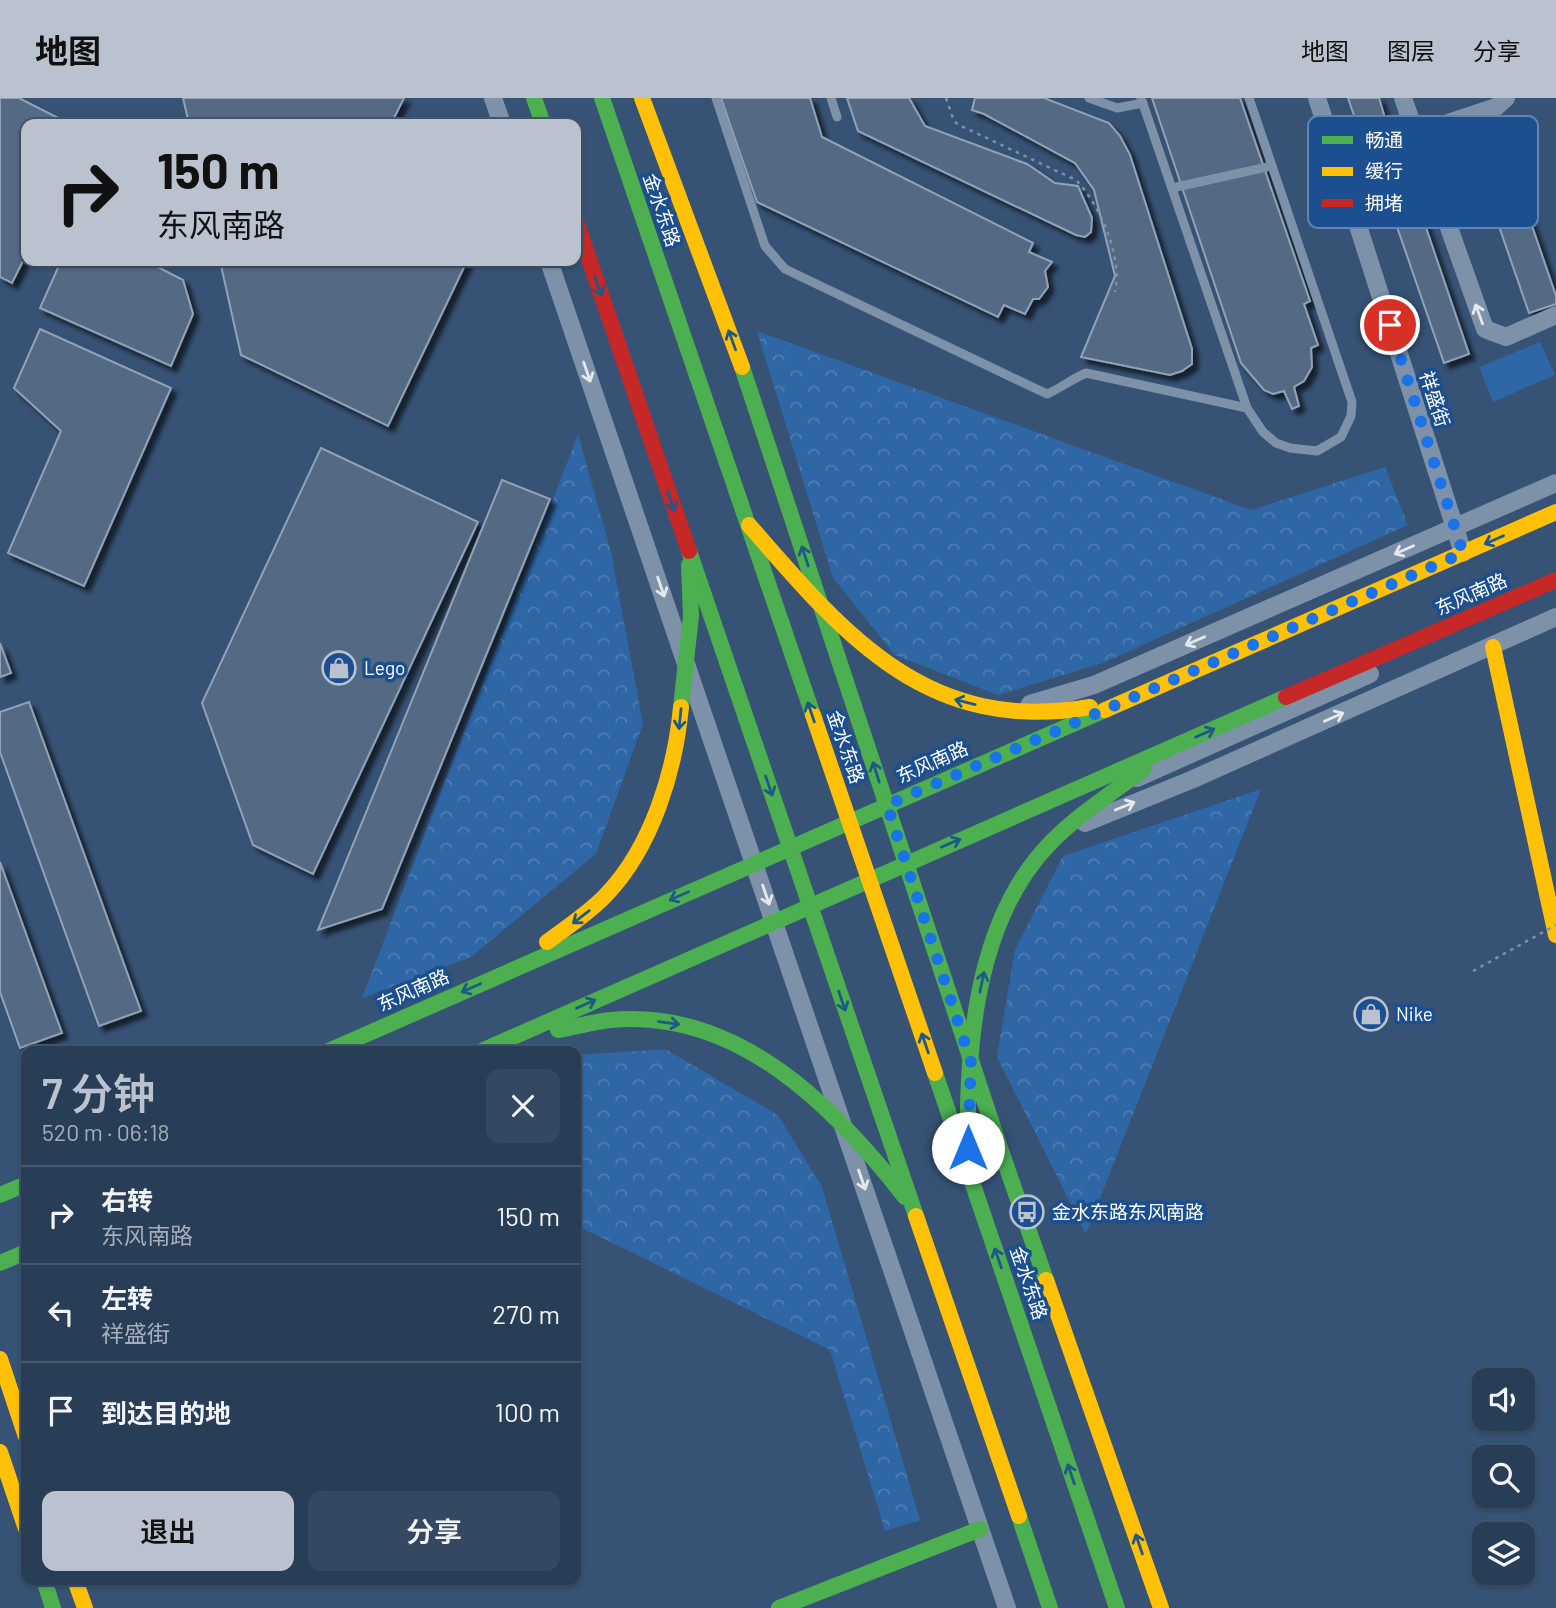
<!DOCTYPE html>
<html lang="zh">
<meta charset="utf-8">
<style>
body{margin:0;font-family:Barlow,"Noto Sans SC",sans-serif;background:#344961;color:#f1f3f6;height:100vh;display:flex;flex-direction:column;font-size:26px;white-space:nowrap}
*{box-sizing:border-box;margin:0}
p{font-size:23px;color:#a5aeba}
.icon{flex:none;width:38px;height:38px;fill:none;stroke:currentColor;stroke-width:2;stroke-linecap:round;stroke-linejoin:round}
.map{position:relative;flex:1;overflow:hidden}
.details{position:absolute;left:21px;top:948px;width:560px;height:539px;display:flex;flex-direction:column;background:#283e57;border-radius:14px;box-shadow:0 2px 5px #0004,0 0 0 2px #44576d}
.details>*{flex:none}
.banner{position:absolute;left:21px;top:21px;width:560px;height:147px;border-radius:14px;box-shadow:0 2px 5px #0004,0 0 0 2px #44576d;background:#b9c2ce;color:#111;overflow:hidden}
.fabs{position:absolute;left:1472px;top:1270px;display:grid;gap:14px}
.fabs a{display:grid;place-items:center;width:63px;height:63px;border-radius:14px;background:#283e57;box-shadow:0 2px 5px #0004,0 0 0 2px #44576d;font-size:35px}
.pin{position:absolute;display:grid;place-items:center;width:60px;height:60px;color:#fff;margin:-30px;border:4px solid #fff;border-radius:50%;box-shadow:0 2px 7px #0007}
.me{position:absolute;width:77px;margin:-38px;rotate:0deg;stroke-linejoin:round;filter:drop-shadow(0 0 5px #0008)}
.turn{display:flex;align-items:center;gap:24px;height:147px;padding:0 21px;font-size:32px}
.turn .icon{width:91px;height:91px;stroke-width:2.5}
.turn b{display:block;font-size:49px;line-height:60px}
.round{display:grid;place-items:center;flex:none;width:74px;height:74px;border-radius:14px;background:#344961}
.summary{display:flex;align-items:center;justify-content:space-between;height:119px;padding:0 21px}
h1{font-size:42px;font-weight:600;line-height:52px;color:#b9c2ce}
.action{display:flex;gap:14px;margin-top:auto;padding:14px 21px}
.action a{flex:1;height:80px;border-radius:14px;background:#b9c2ce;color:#111;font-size:28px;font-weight:600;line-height:80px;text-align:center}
.action a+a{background:#344961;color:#f1f3f6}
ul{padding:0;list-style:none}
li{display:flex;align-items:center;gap:21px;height:98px;padding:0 21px;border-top:2px solid #44576d}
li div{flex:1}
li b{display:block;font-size:26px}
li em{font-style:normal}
header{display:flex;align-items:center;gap:42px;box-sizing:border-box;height:98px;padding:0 35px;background:#b9c2ce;color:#111}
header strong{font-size:33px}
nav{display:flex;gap:38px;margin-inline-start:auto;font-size:24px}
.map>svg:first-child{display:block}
.park{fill:url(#park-crowns)}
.garden{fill:#2f66a5}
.building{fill:#526984;stroke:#92a2b6;stroke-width:2;filter:url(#shadow)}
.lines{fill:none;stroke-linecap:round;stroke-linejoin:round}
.path{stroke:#7d92a8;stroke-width:2.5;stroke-dasharray:3.5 5;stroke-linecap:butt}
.lane{stroke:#7d92a8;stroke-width:9}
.street{stroke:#7d92a8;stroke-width:18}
.fast{stroke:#4caf50;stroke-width:16}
.slow{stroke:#ffc107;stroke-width:16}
.jam{stroke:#c62828;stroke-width:16}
.path-bridge{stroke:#7d92a8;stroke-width:2.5;stroke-dasharray:3.5 5;stroke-linecap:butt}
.oneway{stroke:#205989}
.oneway2{stroke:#e5e9ee}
.route{stroke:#1a73e8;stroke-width:12;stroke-dasharray:0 21.6}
.labels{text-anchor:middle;stroke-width:7;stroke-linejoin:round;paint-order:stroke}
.street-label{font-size:19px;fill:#fff;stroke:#1b4f8f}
.poi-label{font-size:19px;fill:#fff;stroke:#1b4f8f;text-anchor:start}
.key{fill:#1b4f8f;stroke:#5f84b1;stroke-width:2}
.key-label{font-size:19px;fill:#fff}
</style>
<header>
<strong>地图</strong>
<nav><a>地图</a><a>图层</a><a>分享</a></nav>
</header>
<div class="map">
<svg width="1556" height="1510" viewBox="0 0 1556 1510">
<defs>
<pattern id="park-crowns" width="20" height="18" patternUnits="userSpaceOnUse" patternTransform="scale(1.75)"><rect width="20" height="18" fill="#2f66a5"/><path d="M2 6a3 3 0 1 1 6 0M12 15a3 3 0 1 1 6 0" fill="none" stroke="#4e7db2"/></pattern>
<filter id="shadow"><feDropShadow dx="5.5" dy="5.5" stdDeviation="2" flood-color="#0009"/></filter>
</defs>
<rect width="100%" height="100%" fill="#365274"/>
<g class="park">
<polygon points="757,233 1251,412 1385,369 1408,427 1103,565 998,597 895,557 833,480"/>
<polygon points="578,336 611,454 643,626 596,756 471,859 362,900"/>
<polygon points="1261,691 1086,1136 997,959 1015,852 1063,758"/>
<polygon points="665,951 778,1017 822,1089 920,1422 885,1433 830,1252 576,1127 576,957"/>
</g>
<polygon class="garden" points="1540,244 1555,277 1493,304 1479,269"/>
<g class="building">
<polygon points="0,0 19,0 70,26 26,26 26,157 12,185 0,179"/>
<polygon points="183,0 404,0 391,26 189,26"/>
<polygon points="721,0 810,0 822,39 1033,145 1029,154 1052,164 1045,173 1048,189 1039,201 1033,201 1025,216 1004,207 998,219 757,104"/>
<polygon points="847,0 909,0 925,28 1027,66 1055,85 1078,88 1092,120 1091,134 1085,139 1076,137 858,33"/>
<polygon points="975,0 1044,0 1109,25 1120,38 1130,57 1192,251 1192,266 1182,273 1170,277 1081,259 1115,178 1094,92 1075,65 984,16 972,12"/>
<polygon points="1152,0 1240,0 1310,203 1304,206 1318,247 1311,250 1312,269 1304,283 1294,289 1299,308 1292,311 1284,293 1273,296 1264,292 1241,265"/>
<polygon points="1348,0 1379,0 1385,20 1358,29"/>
<polygon points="1505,49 1556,198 1556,206 1529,215 1475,59"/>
<polygon points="1402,59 1469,256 1444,265 1376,68"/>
<polygon points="61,163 151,163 150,165 183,182 193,216 171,268 40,210"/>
<polygon points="220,163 467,163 388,328 241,257"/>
<polygon points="40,231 171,290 84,488 8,455 61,333 14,290"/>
<polygon points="321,350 478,424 313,776 253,747 202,605"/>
<polygon points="502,382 550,401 382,811 318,832"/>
<polygon points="0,545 11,575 0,579"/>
<polygon points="29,604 141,913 99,928 0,654 0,614"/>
<polygon points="0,764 62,935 20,950 0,894"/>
</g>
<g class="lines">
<path class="path" d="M946,0L954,23L959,27L1076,82C1100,107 1123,159 1115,194"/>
<g class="lane">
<path d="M716,0L765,148L785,171L1047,296C1061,290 1072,281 1086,275L1247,310"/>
<polyline points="831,0 837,19"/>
<polyline points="1089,0 1117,10 1143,5"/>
<polyline points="1141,0 1247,310 1263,334 1276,345 1290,350 1317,353 1341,339 1351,318 1352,304 1249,0"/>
<polyline points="1172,90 1272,68"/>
</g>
<g class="street">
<polyline points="493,0 502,26"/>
<polyline points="1317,0 1463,455"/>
<polyline points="1403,0 1485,231 1506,239 1556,217"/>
<polyline points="1415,36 1496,9 1506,0"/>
<polyline points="1333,49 1410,22"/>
<polyline points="1341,74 1419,48"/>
<polyline points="549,163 1007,1510"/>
<polyline points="1030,606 1094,587 1556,385"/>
<polyline points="1137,680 1370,576"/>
<polyline points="1085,725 1191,682 1556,519"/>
</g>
<g class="fast">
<polyline points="534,0 543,26"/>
<polyline points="602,0 813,617"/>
<polyline points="742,269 999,1047 1046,1182"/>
<polyline points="689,453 916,1118"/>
<polyline points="681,609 691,518 689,467"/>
<path d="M558,932C575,929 593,924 611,922C737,910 834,1008 905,1099"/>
<polyline points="326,954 1105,612"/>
<polyline points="479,954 1286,599"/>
<polyline points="935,975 1117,1510"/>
<path d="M968,1058C966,961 973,839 1037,760C1066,724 1107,699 1144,671"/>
<polyline points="0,1097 26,1086"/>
<polyline points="0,1165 26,1154"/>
<polyline points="1019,1418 1050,1510"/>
<polyline points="44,1482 53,1510"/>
<polyline points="779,1510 980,1431"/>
</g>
<g class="slow">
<polyline points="642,0 742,269"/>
<path d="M749,427C845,538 928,637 1090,609"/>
<polyline points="1493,549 1556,837"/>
<polyline points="1105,612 1556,414"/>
<polyline points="813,617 935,975"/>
<path d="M547,844C567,829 589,815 606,797C652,749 675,673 681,609"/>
<polyline points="916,1118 1019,1418"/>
<polyline points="1046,1182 1161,1510"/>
<polyline points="0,1261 26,1339"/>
<polyline points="0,1354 26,1431"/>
<polyline points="75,1482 85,1510"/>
</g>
<g class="jam">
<polyline points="576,123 689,453"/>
<polyline points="1286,599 1556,482"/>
</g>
<polyline class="path-bridge" points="1473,873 1556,827"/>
</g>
<defs><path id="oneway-shaft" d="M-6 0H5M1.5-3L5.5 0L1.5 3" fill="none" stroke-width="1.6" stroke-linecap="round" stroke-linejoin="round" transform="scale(1.75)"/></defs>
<g class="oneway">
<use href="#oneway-shaft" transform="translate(598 188) rotate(71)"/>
<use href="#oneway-shaft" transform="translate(732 242) rotate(-110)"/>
<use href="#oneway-shaft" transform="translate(671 403) rotate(71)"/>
<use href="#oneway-shaft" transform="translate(1494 442) rotate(156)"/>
<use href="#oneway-shaft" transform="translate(805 458) rotate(-108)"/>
<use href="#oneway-shaft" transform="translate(965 604) rotate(-166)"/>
<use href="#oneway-shaft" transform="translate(811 614) rotate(-109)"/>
<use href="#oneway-shaft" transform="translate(680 621) rotate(96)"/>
<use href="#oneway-shaft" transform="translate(1205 635) rotate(-24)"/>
<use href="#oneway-shaft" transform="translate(876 674) rotate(-108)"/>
<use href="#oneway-shaft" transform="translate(769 688) rotate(71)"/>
<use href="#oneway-shaft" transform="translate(951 745) rotate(-23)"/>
<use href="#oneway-shaft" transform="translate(679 798) rotate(156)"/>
<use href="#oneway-shaft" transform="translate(581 819) rotate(142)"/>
<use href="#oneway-shaft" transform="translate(982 884) rotate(-78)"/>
<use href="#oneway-shaft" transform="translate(471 890) rotate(156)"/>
<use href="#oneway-shaft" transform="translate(842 903) rotate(71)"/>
<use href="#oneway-shaft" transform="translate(586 906) rotate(-24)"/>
<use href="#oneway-shaft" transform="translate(669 925) rotate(7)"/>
<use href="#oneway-shaft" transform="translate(925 945) rotate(-109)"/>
<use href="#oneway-shaft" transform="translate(998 1160) rotate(-109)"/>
<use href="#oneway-shaft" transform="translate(1071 1376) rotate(-109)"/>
<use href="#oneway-shaft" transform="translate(1139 1446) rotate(-109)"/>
</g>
<g class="oneway2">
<use href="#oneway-shaft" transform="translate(1479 216) rotate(-110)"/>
<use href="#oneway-shaft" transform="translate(587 274) rotate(71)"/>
<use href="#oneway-shaft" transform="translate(1404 452) rotate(156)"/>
<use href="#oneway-shaft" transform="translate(661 489) rotate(71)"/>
<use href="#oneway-shaft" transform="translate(1195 543) rotate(156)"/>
<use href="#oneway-shaft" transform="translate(1334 619) rotate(-24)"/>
<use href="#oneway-shaft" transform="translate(1125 708) rotate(-22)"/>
<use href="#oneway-shaft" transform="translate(766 797) rotate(71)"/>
<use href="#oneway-shaft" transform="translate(862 1082) rotate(71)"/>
</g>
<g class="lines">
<polyline class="route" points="968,1050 971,964 887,707 1463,455 1390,227"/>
</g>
<defs>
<symbol id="shop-ring" viewBox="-11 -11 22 22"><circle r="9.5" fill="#1b4f8f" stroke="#b9c2ce" stroke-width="1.5"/><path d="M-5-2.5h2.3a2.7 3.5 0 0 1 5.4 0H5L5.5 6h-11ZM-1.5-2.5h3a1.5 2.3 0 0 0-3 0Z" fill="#b9c2ce"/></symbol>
<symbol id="bus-ring" viewBox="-11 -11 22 22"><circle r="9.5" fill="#1b4f8f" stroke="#b9c2ce" stroke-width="1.5"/><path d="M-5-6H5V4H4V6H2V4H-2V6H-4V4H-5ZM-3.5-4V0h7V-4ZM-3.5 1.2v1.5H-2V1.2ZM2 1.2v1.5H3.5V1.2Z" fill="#b9c2ce"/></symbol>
</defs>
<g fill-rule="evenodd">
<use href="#shop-ring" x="320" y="551" width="38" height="38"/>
<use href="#shop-ring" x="1352" y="897" width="38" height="38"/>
<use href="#bus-ring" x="1008" y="1095" width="38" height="38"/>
</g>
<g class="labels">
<g class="street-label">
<text transform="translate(662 112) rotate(71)" y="7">金水东路</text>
<text transform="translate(1435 301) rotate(72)" y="7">祥盛街</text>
<text transform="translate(1471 496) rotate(-24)" y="7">东风南路</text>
<text transform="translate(846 649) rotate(71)" y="7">金水东路</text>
<text transform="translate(932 664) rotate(-24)" y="7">东风南路</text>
<text transform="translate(413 892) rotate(-24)" y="7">东风南路</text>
<text transform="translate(1029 1185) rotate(71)" y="7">金水东路</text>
</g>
<g class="poi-label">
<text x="364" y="577">Lego</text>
<text x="1396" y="923">Nike</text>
<text x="1052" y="1121">金水东路东风南路</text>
</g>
</g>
<rect x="1308" y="18" width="230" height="112" rx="10" class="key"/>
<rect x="1322" y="38" width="31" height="8" fill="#4caf50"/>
<rect x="1322" y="69" width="31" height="9" fill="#ffc107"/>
<rect x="1322" y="101" width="31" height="8" fill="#c62828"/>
<g class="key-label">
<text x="1365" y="49">畅通</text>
<text x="1365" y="80">缓行</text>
<text x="1365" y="112">拥堵</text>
</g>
</svg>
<div class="fabs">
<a><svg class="icon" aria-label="sound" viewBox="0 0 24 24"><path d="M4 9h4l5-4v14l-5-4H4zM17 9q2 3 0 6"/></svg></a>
<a><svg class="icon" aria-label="search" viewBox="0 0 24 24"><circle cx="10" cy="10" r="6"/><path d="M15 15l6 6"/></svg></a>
<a><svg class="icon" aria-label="layers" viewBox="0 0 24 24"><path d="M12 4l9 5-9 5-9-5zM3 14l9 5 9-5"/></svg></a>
</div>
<div class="pin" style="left:1390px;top:227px;background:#d93025"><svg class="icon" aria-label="arrive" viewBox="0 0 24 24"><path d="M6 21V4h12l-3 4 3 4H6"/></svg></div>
<svg class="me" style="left:968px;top:1050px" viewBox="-20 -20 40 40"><circle r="19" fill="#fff"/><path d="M0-13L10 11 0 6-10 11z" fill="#1a73e8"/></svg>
<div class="banner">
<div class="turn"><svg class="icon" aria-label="right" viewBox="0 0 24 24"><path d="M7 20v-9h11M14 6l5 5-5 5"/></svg><div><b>150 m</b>东风南路</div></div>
</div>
<section class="details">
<div class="summary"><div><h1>7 分钟</h1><p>520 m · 06:18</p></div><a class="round"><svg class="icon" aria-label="close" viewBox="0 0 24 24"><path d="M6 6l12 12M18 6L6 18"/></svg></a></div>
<ul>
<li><svg class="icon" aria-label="right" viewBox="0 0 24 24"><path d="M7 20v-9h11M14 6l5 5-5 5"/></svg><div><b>右转</b><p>东风南路</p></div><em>150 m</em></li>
<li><svg class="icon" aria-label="left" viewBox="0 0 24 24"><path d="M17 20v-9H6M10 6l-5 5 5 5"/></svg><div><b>左转</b><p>祥盛街</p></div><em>270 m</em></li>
<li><svg class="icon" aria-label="arrive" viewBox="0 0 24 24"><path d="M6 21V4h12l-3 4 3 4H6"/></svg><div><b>到达目的地</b></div><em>100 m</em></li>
</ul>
<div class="action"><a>退出</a><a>分享</a></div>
</section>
</div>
